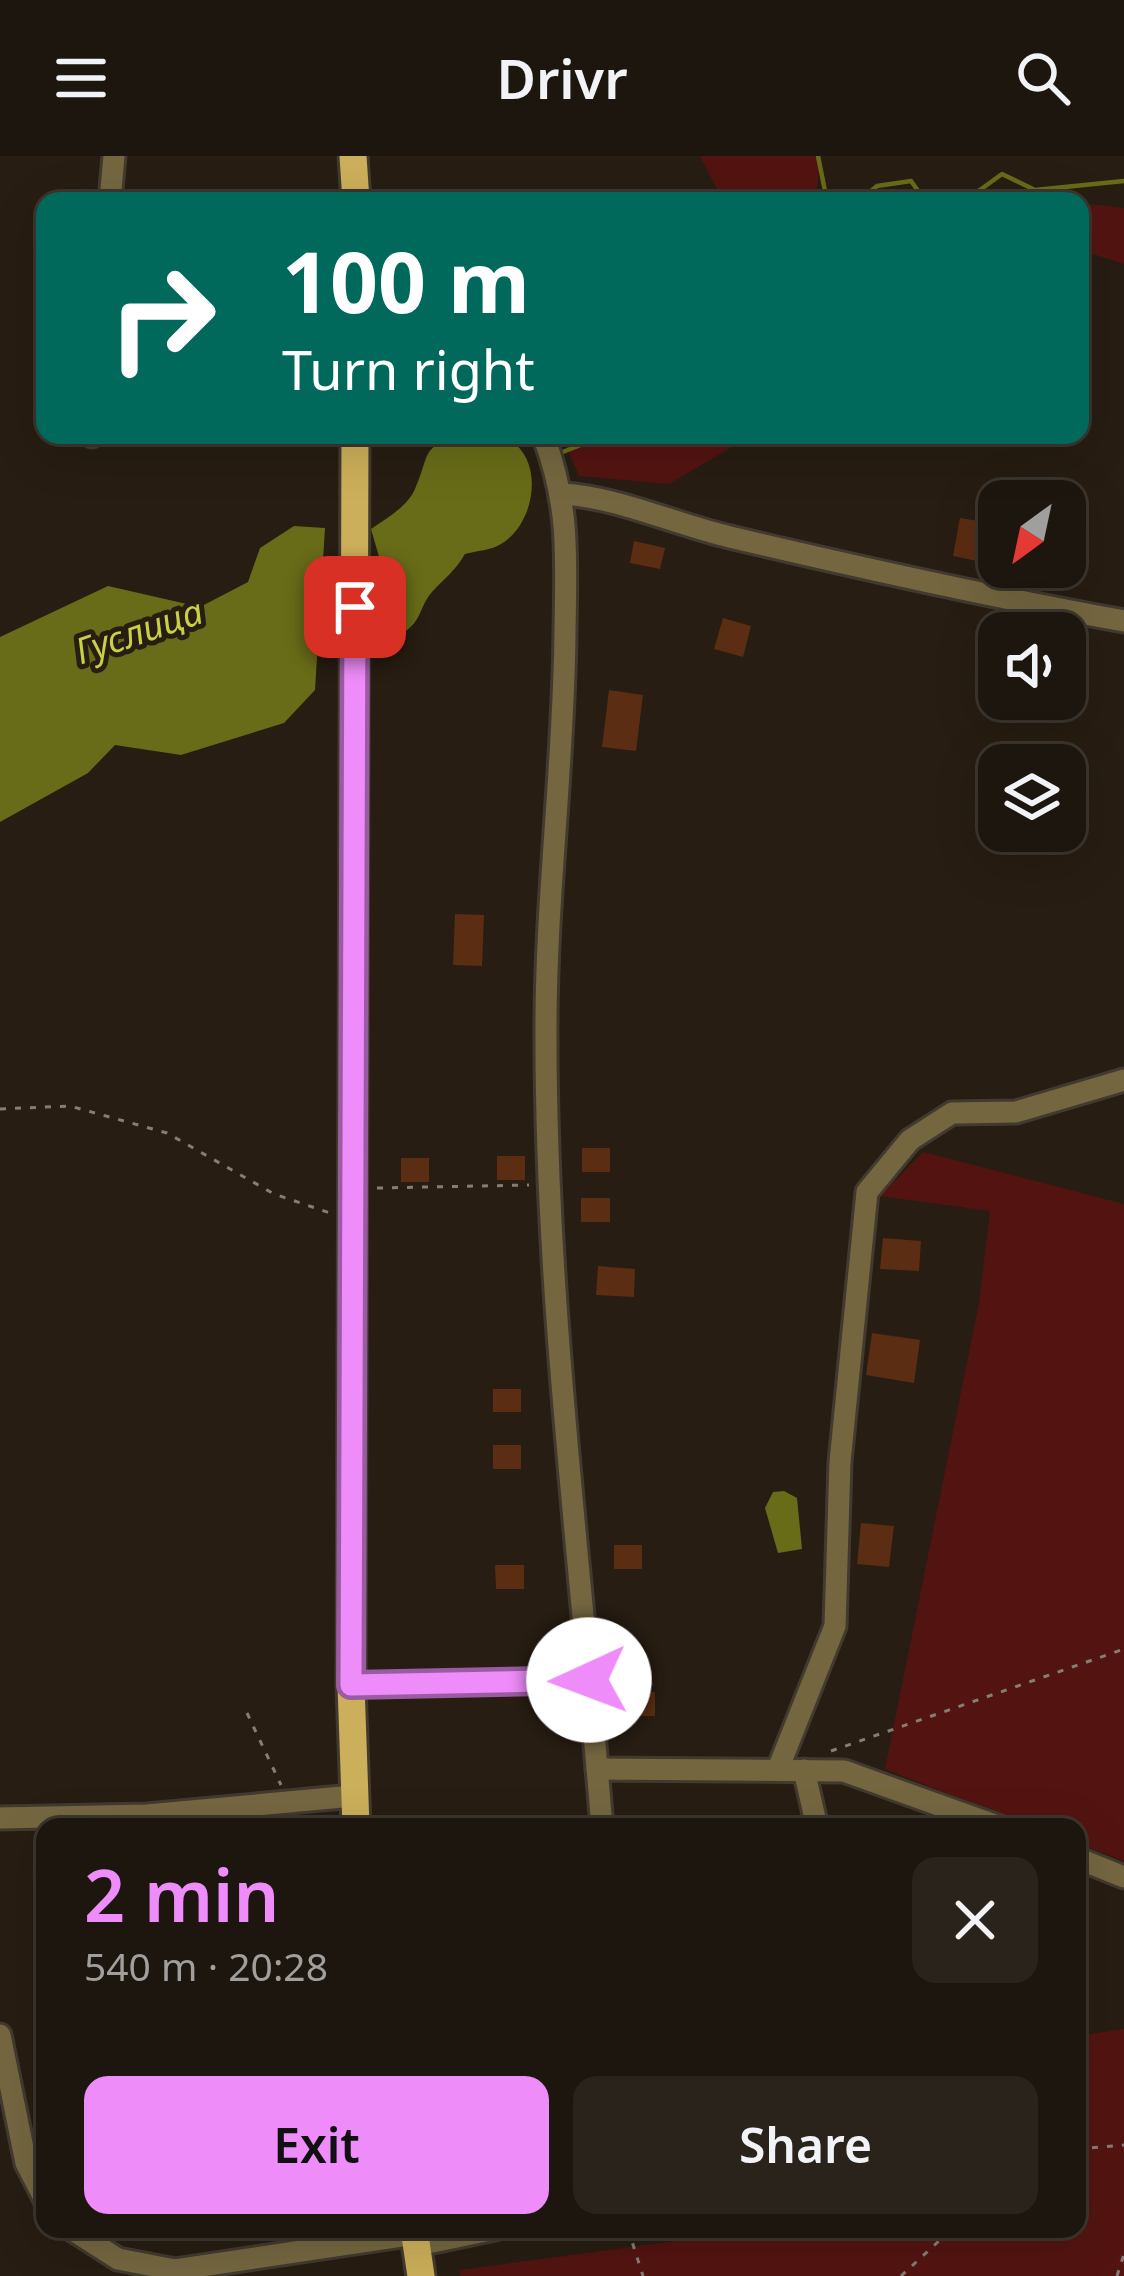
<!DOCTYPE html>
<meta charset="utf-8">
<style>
body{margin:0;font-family:"Noto Sans",sans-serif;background:#2a231c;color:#f1f3f6;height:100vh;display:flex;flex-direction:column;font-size:45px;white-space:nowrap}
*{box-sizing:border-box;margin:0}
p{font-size:39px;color:#a09f9e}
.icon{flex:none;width:66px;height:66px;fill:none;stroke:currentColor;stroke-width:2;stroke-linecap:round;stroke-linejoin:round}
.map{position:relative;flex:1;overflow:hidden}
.sheet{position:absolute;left:36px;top:1662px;width:1050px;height:420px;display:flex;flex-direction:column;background:#1d160e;border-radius:24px;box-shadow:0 12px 48px #0002,0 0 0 3px #3b352e}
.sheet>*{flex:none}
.guide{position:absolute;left:36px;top:36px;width:1053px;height:252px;border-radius:24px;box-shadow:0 12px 48px #0002,0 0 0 3px #3b352e;background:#00695c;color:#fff;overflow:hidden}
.needle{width:78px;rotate:213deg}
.buttons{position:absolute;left:978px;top:324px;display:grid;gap:24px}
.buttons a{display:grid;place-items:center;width:108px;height:108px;border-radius:24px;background:#1d160e;box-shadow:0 12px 48px #0002,0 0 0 3px #3b352e;font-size:60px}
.pin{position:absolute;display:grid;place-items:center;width:102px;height:102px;color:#fff;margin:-51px;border-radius:24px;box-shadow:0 6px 18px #0006}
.me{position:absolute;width:132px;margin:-66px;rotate:268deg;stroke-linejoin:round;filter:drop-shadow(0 0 9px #0008)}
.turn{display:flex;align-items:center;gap:42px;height:252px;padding:0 48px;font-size:54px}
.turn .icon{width:156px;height:156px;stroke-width:2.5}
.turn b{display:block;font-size:84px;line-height:102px}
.round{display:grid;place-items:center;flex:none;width:126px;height:126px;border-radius:24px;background:#2a231c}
.headline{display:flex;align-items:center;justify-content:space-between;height:204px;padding:0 48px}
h1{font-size:72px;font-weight:600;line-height:90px;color:#ee8cf9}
.button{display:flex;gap:24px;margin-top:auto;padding:24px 48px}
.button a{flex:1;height:138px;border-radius:24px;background:#ee8cf9;color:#111;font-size:48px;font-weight:600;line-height:138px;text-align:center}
.button a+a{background:#2a231c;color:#f1f3f6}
header{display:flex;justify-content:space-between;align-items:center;height:156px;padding:0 48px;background:#1d160e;font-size:54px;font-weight:600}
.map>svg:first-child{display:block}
.green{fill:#531411}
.water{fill:#686c18}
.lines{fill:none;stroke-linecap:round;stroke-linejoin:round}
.stream{stroke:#686c18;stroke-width:4.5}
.building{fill:#5b2d12}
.minor-casing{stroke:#433a2f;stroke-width:27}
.major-casing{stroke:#433a2f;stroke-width:33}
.path{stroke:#867d75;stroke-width:3;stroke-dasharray:6 9;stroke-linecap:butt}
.minor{stroke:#746740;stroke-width:21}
.major{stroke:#ccaf5a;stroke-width:27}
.route-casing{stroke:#9b5ba2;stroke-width:30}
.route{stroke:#ee8cf9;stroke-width:21}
.labels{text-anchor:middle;stroke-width:10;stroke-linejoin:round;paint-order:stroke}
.water-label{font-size:36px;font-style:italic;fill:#c9d043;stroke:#271d12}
</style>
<header><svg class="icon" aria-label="menu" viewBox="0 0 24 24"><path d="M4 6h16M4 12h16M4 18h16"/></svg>Drivr<svg class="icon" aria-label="search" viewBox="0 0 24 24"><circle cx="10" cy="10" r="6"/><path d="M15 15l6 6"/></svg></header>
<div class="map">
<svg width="1124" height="2120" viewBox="0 0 1124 2120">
<rect width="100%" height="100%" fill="#271d12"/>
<g class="green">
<polygon points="700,0 820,0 816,45 723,45"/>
<polygon points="1080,47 1124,52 1124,108 1080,94"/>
<polygon points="561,279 763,279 742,285 669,328 579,320"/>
<polygon points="923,996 1124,1048 1124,1705 1077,1687 1077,1671 1034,1671 885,1613 979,1147 990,1055 880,1040"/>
<polygon points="1124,1873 1124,2120 460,2120 460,2114 765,2073 1077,2073 1077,1880"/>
</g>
<g class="water">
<path d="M464,279C479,279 497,276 510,284C545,306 535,368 501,388C492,394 476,395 465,398C455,415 445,422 432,436C419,451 422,465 404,476L398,473L387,485L382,411L371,373C387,362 407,351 415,333C431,298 419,290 464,279Z"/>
<polygon points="294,370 325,372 315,534 284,567 181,599 115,589 88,617 0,666 0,481 108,430 200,451 248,426 260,392"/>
<polygon points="784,1335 797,1342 802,1393 778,1397 765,1352 773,1336"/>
</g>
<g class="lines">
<g class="stream">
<polyline points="818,0 827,45"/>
<polyline points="859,45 877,30 911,25 921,39 936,45"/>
<polyline points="951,45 973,39 1002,18 1035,34 1124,25"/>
<polyline points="555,299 606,279"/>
</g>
</g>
<g class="building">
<polygon points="960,362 984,366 977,405 953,400"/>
<polygon points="634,385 665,392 660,413 630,407"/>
<polygon points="723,462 751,470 743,501 714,493"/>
<polygon points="609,534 643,539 636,595 602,591"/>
<polygon points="455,758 484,759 482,810 453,809"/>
<rect x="582" y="992" width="28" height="24"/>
<rect x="497" y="1000" width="28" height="24"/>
<rect x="401" y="1002" width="28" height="24"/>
<rect x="581" y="1042" width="29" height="24"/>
<polygon points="883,1082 921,1085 919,1115 880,1113"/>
<polygon points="598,1110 635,1113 634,1141 596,1139"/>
<polygon points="872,1177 920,1184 914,1227 866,1219"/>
<rect x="493" y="1233" width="28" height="23"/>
<rect x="493" y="1289" width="28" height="24"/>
<polygon points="861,1367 894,1370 889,1411 857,1408"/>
<rect x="614" y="1389" width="28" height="24"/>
<polygon points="495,1409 524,1409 524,1433 496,1433"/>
<polygon points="626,1536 655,1536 655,1560 627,1560"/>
</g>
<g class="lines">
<defs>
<g id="minor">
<polyline points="110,45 114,0"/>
<path d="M543,279C570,350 566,401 565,475C564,611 545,747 546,883C546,1148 581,1408 602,1671"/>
<polyline points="92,280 92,279"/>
<path d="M562,338C618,341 674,368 730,381C861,412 992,441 1124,465"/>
<polyline points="351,1529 589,1524"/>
<polyline points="597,1613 844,1615 1000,1671"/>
<polyline points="778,1613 835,1470 840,1306 867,1036 910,984 952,957 1016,956 1124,924"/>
<polyline points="804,1614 817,1671"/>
<polyline points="0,1662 147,1659 353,1640"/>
<polyline points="1077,1702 1124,1721"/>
<polyline points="0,1879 26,2007 45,2044"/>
<polyline points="71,2073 118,2103 175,2114 415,2078"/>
<polyline points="418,2089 495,2073"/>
</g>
<g id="major">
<polyline points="353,0 356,45"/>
<polyline points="355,279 351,1529 356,1671"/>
<polyline points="414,2073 421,2120"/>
</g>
</defs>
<use href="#minor" class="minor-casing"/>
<use href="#major" class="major-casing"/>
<g class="path">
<polyline points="0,953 70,950 167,977 274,1038 333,1058"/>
<polyline points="377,1032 529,1029"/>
<polyline points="247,1557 281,1629"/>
<polyline points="831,1595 1124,1493"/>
<polyline points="1077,1993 1124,1989"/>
<polyline points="628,2073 643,2120"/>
<polyline points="901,2120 952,2073"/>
<polyline points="1117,2120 1124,2098"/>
</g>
<use href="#minor" class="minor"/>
<use href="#major" class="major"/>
</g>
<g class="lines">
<defs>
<polyline id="route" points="355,451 351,1529 589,1524"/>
</defs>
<use href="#route" class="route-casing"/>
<use href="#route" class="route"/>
</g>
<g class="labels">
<g class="water-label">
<text transform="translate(139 475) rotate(-19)" y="13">Гуслица</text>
</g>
</g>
</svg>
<div class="buttons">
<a><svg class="needle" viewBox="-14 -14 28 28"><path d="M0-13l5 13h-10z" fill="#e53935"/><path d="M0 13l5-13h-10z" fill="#a09f9e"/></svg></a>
<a><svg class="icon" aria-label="sound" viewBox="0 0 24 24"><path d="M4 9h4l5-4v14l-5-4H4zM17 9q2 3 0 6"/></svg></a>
<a><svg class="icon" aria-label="layers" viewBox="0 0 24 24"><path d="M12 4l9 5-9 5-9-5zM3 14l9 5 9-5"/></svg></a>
</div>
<div class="pin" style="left:355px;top:451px;background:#d93025"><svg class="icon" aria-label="arrive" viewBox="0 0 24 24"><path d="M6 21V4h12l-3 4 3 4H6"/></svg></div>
<svg class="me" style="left:589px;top:1524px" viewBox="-20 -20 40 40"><circle r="19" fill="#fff"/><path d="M0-13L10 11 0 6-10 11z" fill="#ee8cf9"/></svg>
<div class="guide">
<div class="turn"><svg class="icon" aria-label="right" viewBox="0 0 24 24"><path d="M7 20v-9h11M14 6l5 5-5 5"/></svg><div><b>100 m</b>Turn right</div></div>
</div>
<section class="sheet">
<div class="headline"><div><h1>2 min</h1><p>540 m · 20:28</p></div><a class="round"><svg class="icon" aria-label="close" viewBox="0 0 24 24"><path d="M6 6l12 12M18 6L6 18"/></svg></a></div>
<div class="button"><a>Exit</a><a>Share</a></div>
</section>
</div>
